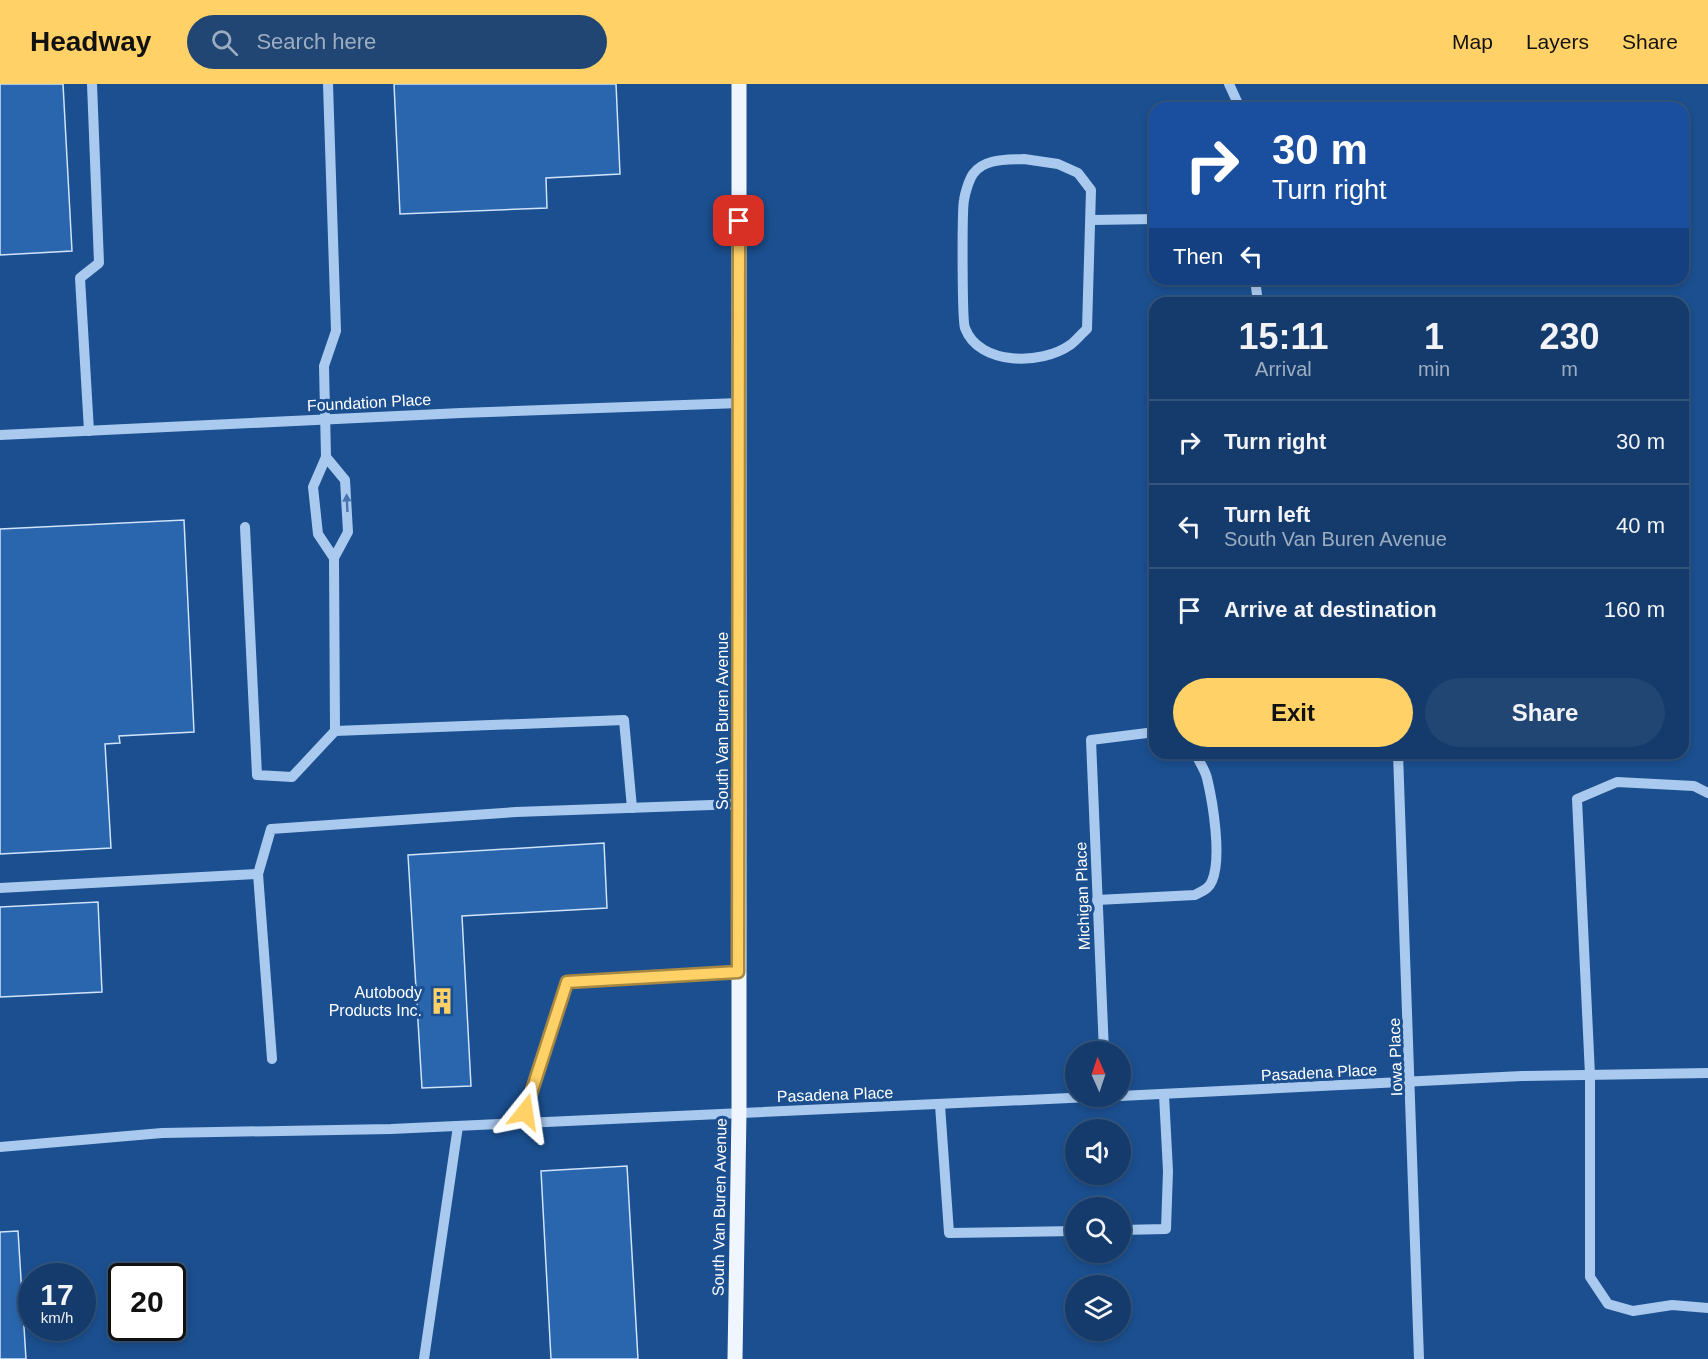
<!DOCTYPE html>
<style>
body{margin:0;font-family:Helvetica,sans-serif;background:#214673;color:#f1f3f6;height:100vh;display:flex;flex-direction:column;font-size:22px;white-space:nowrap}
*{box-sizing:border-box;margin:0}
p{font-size:20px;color:#9dadc1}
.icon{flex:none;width:33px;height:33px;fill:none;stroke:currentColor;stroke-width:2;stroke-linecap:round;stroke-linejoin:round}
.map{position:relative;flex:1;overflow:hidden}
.details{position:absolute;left:1149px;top:213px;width:540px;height:462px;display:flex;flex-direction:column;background:#143b6b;border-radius:18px;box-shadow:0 3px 9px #0003,0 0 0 2px #33557e}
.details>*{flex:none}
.banner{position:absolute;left:1149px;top:18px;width:540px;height:183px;border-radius:18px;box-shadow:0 3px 9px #0003,0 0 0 2px #33557e;background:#1a4fa0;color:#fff;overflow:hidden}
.needle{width:39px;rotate:357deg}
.tools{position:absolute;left:1065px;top:957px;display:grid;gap:12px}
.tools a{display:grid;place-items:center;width:66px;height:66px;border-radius:50%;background:#143b6b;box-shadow:0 3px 9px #0003,0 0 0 2px #33557e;font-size:30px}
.speed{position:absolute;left:18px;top:1179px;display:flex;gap:12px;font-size:30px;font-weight:700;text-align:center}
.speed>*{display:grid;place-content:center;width:78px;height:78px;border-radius:50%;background:#143b6b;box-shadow:0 3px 9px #0003,0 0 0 2px #33557e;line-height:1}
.speed small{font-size:15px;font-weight:400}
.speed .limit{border:3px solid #111;border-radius:9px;background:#fff;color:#111}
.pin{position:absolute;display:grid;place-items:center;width:51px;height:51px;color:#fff;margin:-26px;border-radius:12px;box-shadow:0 3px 9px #0006}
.me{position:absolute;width:66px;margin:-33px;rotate:15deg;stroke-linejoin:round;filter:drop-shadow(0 0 4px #0008)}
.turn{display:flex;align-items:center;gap:21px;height:126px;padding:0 24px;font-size:27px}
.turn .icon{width:78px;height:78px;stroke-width:2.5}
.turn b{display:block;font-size:42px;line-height:51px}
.then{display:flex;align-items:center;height:57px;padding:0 24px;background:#0003;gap:12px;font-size:22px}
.eta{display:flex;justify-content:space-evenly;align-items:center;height:102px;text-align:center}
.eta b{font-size:36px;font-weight:600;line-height:42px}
.button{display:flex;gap:12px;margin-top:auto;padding:12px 24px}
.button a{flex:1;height:69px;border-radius:36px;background:#ffd166;color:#111;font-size:24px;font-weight:600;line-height:69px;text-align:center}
.button a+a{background:#214673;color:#f1f3f6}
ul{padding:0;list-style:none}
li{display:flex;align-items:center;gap:18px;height:84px;padding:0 24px;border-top:2px solid #33557e}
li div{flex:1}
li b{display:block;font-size:22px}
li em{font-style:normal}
header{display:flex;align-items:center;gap:36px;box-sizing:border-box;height:84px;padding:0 30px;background:#ffd166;color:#111}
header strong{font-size:28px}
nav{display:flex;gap:33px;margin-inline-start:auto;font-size:21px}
.search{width:420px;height:54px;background:#214673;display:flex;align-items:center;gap:15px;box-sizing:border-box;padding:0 21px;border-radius:33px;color:#9dadc1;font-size:22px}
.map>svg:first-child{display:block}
.building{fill:#2a66ad;stroke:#cfe3fa;stroke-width:1.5}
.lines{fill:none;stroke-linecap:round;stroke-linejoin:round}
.minor{stroke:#a9c9ee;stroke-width:10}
.major{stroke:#f0f6ff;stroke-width:15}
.oneway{fill:#4674ac}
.route-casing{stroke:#a68842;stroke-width:15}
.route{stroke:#ffd166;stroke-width:10}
.labels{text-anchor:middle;stroke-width:6;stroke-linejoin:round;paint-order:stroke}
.street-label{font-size:16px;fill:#fff;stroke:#1b4f8f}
.poi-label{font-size:16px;fill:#fff;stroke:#1b4f8f;text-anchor:end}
</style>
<header>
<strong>Headway</strong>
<div class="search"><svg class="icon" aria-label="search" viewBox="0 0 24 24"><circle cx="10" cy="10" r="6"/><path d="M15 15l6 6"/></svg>Search here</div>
<nav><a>Map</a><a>Layers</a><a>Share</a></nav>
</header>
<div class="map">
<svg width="1708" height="1275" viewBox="0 0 1708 1275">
<rect width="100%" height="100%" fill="#1b4f8f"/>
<g class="building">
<polygon points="0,0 63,0 72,167 0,171"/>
<polygon points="394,0 616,0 620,90 546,94 547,124 400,130"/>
<polygon points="184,436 194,648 119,652 120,659 105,660 111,764 0,770 0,445"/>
<polygon points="604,759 607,824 462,832 471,1002 422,1004 408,771"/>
<polygon points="98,818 102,908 0,913 0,823"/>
<polygon points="627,1082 638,1275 551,1275 541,1087"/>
<polygon points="18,1147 26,1275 0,1275 0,1148"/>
</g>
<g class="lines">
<g class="minor">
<polyline points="1229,0 1240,24"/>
<path d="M1024,75L1058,80L1078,89L1091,106L1087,245C1081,250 1076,257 1070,261C1042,281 979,282 965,244C962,237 962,126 964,116C965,109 969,96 973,90C984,74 1007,76 1024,75Z"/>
<polyline points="1092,136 1155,135"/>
<polyline points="1255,195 1258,219"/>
<polyline points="89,347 80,194 99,179 92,0"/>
<polyline points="0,351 461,329 740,319"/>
<polyline points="326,373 324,282 336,247 328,0"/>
<polyline points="245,443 257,691 292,693 335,647 624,636 632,724"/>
<polyline points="334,474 318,450 313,403 326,373 345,396 348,448 334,474 335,647"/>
<polyline points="1398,669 1419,1275"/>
<polyline points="1708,709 1694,702 1617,698 1577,715 1590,991 1590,1193 1608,1220 1633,1227 1672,1221 1708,1224"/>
<polyline points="0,804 258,790"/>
<path d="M1097,816L1195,811C1202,807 1209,805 1212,797C1222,774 1213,719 1207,694C1205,686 1199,677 1195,669"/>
<polyline points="1104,968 1091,656 1155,648"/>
<polyline points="272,975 258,790 271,745 516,728 739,720"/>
<polyline points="1120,1012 1522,992 1708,989"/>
<polyline points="940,1021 949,1149 1076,1147"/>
<polyline points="523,1039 527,1016 567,898 738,888"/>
<polyline points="0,1063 162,1049 391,1045 1113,1012"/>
<polyline points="1120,1146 1166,1145 1168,1087 1164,1011"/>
<polyline points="424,1275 458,1042"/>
</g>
<polyline class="major" points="735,1275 739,1029 739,0"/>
</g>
<defs><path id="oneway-solid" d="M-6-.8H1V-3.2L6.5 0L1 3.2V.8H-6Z" transform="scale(1.5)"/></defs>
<use class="oneway" href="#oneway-solid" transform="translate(347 419) rotate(-93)"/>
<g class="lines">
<defs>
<polyline id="route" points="525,1028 567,898 738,888 739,137"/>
</defs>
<use href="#route" class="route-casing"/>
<use href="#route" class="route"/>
</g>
<defs>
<symbol id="building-bare" viewBox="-9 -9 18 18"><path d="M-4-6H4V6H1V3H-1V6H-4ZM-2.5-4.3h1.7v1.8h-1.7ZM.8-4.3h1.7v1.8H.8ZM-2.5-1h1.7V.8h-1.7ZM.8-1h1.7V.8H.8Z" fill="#ffd166" stroke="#1b4f8f" stroke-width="2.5" paint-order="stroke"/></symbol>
</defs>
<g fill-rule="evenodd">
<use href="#building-bare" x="423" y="898" width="38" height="38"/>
</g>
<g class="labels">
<g class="street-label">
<text transform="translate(369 318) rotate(-3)" y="6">Foundation Place</text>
<text transform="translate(722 637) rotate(-90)" y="6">South Van Buren Avenue</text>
<text transform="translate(1082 812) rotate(-92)" y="6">Michigan Place</text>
<text transform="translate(1395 973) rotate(-92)" y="6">Iowa Place</text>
<text transform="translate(1319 988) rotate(-3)" y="6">Pasadena Place</text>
<text transform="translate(835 1010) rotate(-2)" y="6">Pasadena Place</text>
<text transform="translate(719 1123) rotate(-89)" y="6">South Van Buren Avenue</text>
</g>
<g class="poi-label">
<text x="422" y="914">Autobody<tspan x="422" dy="18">Products Inc.</tspan></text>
</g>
</g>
</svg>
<div class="tools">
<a><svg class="needle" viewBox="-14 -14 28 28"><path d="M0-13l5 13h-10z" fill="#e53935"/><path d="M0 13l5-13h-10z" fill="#9dadc1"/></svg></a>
<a><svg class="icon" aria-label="sound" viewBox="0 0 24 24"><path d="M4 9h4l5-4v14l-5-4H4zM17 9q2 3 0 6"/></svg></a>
<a><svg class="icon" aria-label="search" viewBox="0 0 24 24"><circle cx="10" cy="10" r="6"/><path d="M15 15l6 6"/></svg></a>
<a><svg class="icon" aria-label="layers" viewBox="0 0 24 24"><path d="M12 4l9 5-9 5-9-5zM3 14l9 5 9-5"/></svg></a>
</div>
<div class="speed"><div>17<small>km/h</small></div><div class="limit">20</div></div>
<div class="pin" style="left:739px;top:137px;background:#d93025"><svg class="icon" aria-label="arrive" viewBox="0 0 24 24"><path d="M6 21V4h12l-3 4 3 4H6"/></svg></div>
<svg class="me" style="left:525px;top:1028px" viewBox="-20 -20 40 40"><path d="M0-17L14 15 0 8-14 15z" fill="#ffd166" stroke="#fff" stroke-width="4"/></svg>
<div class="banner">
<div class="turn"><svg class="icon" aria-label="right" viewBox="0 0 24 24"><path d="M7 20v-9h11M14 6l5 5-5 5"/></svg><div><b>30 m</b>Turn right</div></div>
<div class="then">Then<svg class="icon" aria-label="left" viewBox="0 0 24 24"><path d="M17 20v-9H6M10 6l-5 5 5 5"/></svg></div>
</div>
<section class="details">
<div class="eta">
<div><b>15:11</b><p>Arrival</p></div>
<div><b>1</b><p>min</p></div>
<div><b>230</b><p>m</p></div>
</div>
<ul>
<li><svg class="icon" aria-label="right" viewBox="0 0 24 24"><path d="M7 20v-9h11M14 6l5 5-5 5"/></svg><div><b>Turn right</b></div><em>30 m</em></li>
<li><svg class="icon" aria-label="left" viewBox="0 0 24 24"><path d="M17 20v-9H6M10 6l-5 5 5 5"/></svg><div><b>Turn left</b><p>South Van Buren Avenue</p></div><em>40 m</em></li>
<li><svg class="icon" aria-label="arrive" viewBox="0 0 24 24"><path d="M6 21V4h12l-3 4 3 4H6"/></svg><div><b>Arrive at destination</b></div><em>160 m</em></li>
</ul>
<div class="button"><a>Exit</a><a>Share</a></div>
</section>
</div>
